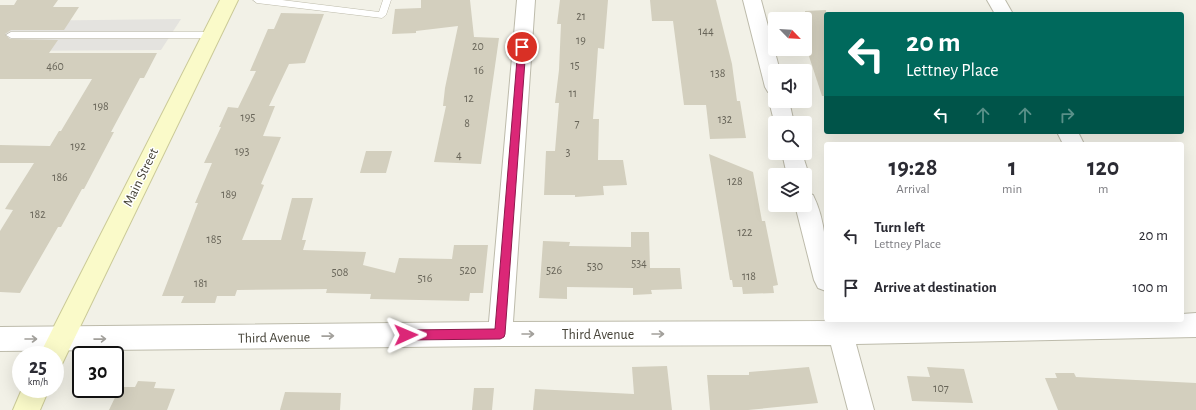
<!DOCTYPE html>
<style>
body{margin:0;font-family:"Alegreya Sans",sans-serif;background:#f7f7f7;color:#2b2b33;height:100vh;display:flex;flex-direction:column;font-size:15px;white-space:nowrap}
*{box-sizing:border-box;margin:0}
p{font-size:13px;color:#7c7c81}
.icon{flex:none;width:22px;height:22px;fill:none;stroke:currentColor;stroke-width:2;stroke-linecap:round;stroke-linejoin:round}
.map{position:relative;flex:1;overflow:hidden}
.sheet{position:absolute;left:824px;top:142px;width:360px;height:180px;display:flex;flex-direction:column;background:#fff;border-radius:4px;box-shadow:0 4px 16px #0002}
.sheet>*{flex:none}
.top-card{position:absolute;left:824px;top:12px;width:360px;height:122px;border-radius:4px;box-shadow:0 4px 16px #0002;background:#00695c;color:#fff;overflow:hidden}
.needle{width:26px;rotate:115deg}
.tools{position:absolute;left:768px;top:12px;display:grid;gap:8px}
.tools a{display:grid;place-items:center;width:44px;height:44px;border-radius:4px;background:#fff;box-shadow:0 4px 16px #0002;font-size:20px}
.speed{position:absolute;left:12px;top:346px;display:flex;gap:8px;font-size:20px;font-weight:700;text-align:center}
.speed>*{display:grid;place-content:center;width:52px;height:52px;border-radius:50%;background:#fff;box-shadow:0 4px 16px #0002;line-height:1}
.speed small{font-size:10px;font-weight:400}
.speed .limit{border:2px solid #111;border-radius:6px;background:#fff;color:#111}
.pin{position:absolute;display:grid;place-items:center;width:34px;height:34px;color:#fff;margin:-17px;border:2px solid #fff;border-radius:50%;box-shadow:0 1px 4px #0007}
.me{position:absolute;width:44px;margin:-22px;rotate:89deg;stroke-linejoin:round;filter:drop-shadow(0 0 3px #0008)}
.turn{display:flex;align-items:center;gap:14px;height:84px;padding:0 16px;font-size:18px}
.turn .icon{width:52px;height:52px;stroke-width:2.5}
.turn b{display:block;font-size:28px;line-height:34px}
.lanes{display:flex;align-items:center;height:38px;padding:0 16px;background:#0003;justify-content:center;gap:20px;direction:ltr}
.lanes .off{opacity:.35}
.eta{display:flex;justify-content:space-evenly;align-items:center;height:68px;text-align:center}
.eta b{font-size:24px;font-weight:600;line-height:28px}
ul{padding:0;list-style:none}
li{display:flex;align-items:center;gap:12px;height:52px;padding:0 16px}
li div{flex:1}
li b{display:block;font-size:15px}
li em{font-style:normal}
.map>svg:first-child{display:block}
.parking{fill:#e4e3df}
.building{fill:#d3cfbe}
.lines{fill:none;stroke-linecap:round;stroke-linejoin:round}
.lane-casing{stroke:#bdbbab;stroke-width:1}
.street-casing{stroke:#bdbbab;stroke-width:2}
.secondary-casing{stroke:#cbca98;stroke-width:2}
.lane{fill:#fff;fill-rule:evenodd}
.street{fill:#fff;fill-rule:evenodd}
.secondary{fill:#fafac9;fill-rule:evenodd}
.oneway{stroke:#a2a09b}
.route{fill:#db2777;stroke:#8e194d}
.labels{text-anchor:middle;stroke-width:3;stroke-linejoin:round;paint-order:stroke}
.number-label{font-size:12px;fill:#686559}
.street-label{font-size:14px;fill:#454237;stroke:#fff}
</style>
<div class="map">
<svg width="1196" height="410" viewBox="0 0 1196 410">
<rect width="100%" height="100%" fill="#f2f1e7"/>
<polygon class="parking" points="181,19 161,50 0,51 0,37 11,21"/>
<g class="building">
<polygon points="17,0 58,0 53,7 79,7 64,30 11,30 5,34 10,39 58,40 49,53 157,53 144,78 140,78 111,132 114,132 84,189 82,189 61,227 58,227 20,293 0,292 0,231 13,210 5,209 34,163 0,163 0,145 50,146 59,131 61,131 92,79 0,79 0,5 14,5"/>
<polygon points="421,0 470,0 474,37 499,38 481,164 434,162 446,106 443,106 445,88 458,26 416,31 416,33 392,34 395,9 421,8"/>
<polygon points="560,0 608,0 604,49 598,48 593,119 599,119 598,160 623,160 627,185 603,186 604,195 575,197 575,195 544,195 546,151 555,151 559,103 555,103 559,70 561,24 557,24"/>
<polygon points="650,0 716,0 732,64 737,101 740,101 746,138 710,139 706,105 684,105 673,21 652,21"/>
<polygon points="826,10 826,96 822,96 805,44 805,11"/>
<polygon points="281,13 324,14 305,63 289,64 269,106 275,106 263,136 281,137 261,184 264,185 242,240 281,240 292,198 313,198 302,240 306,240 303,250 366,252 363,265 395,273 399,258 452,259 454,245 488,245 483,293 470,293 469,301 370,299 371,294 326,293 327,289 237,290 235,296 217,296 215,303 181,303 184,296 162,296 198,203 195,203 212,163 204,163 221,127 219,127 228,107 238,108 256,71 250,71 268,29 274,29"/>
<polygon points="366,151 392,151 386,173 360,173"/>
<polygon points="709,154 753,172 762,221 765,221 778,285 773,286 774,293 743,294 742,287 733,287 732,280 730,280"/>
<polygon points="631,232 649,232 650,268 680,268 682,289 651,290 652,294 633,295 633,288 567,287 567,299 539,298 543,241 570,242 569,246 631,247"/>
<polygon points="667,366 672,410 533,410 535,389 634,394 632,367"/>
<polygon points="809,367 818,403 748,410 710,410 707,375 749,375 749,372"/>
<polygon points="927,367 964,369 973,403 912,401 907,376 930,377"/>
<polygon points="1055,373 1074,373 1076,377 1196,383 1196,410 1058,410 1045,378 1057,378"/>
<polygon points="138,381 156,382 154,388 175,389 167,410 109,410 120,387 135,387"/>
<polygon points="474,388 494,388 492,410 472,410"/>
<polygon points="285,392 341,393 340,410 280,410"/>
</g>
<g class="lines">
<defs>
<g id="lane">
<polygon points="253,0 282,0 379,12 383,0 391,0 386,15 382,18 257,3"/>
<polygon points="11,32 211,32 216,35 211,38 11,38 6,35"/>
</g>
<g id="street">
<polygon points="517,0 535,0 513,322 825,321 826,318 826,320 849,321 1182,320 1182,314 1196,313 1196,337 856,344 874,410 848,410 831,345 500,346 0,351 0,327 489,322"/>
<polygon points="743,0 761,0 780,71 775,71 775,94 768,92 765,87"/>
<polygon points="987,0 1005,0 1013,14 995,14"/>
<polygon points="775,95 775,101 789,101 794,123 775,123 775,125 769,101 772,96"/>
<polygon points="1057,132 1078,132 1084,144 1063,144"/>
<polygon points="782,153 802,153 809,175 806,181 805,175 787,175"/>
<path d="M805,192L813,195C828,225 826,258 826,291L818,288L814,280L795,205H805Z"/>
</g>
<g id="secondary">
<polygon points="220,0 238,0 62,364 55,366 55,355 40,355 44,346"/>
<polygon points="22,389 49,389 40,410 13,410"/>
</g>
</defs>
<use href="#lane" class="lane-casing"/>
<use href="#street" class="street-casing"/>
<use href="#secondary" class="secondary-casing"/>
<use href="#lane" class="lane"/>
<use href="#street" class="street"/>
<use href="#secondary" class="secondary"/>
</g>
<defs><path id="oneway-shaft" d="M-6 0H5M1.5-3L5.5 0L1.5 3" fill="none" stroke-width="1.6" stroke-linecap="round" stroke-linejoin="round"/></defs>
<g class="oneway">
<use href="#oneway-shaft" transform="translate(528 334)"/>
<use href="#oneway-shaft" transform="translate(658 334)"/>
<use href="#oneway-shaft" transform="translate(328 336) rotate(-1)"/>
<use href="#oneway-shaft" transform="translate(31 339)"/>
<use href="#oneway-shaft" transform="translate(100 339) rotate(-1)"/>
</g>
<polygon class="route" points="522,44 526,47 505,334 504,337 500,339 406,340 403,338 401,335 403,332 406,330 495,329 518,47"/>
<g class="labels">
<g class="number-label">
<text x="581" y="20">21</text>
<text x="706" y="35">144</text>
<text x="581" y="44">19</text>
<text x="478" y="50">20</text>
<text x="575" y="69">15</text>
<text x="55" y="70">460</text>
<text x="479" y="74">16</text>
<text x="718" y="77">138</text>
<text x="573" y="97">11</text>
<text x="469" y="102">12</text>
<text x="101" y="110">198</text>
<text x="248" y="121">195</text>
<text x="725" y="123">132</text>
<text x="467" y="127">8</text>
<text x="577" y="127">7</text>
<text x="78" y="150">192</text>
<text x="242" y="155">193</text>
<text x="568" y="156">3</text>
<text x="459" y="159">4</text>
<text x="60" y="181">186</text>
<text x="735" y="185">128</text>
<text x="229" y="198">189</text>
<text x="38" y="218">182</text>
<text x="745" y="236">122</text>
<text x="214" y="243">185</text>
<text x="639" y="267">534</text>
<text x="595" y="270">530</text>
<text x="468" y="274">520</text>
<text x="554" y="274">526</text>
<text x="340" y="276">508</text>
<text x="749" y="280">118</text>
<text x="425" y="282">516</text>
<text x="201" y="287">181</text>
<text x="941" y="392">107</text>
</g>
<g class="street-label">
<text transform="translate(140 177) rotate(-64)" y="5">Main Street</text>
<text x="598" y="339">Third Avenue</text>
<text transform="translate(274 337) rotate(-1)" y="5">Third Avenue</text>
</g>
</g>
</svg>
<div class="tools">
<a><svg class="needle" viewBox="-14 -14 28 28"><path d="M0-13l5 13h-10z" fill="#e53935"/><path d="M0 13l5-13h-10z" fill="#7c7c81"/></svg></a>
<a><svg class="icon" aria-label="sound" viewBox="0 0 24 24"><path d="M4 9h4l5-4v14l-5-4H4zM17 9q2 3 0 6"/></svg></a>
<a><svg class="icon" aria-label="search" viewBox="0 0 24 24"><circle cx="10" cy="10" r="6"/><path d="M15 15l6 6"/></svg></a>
<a><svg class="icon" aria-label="layers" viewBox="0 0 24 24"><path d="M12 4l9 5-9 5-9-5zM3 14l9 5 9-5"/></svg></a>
</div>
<div class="speed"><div>25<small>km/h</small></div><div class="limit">30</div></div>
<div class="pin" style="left:522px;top:47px;background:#d93025"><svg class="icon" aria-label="arrive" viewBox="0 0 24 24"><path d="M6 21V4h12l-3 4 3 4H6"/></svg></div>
<svg class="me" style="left:406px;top:335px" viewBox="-20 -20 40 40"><path d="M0-17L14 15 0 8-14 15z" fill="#db2777" stroke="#fff" stroke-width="4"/></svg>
<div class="top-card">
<div class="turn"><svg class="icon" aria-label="left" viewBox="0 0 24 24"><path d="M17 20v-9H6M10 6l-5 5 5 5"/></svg><div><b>20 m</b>Lettney Place</div></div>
<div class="lanes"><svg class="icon" aria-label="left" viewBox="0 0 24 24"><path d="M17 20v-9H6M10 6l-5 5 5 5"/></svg><svg class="icon off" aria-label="ahead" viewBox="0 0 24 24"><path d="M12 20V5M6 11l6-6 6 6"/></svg><svg class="icon off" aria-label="ahead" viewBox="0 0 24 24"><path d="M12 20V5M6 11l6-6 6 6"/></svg><svg class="icon off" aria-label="right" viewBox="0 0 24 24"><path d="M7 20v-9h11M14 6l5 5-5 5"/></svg></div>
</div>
<section class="sheet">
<div class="eta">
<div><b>19:28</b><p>Arrival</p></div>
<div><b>1</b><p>min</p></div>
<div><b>120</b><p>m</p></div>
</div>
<ul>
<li><svg class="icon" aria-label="left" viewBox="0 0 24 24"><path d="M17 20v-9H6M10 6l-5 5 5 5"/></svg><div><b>Turn left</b><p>Lettney Place</p></div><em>20 m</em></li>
<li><svg class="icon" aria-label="arrive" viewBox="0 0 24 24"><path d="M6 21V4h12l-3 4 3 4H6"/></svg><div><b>Arrive at destination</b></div><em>100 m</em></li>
</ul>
</section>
</div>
